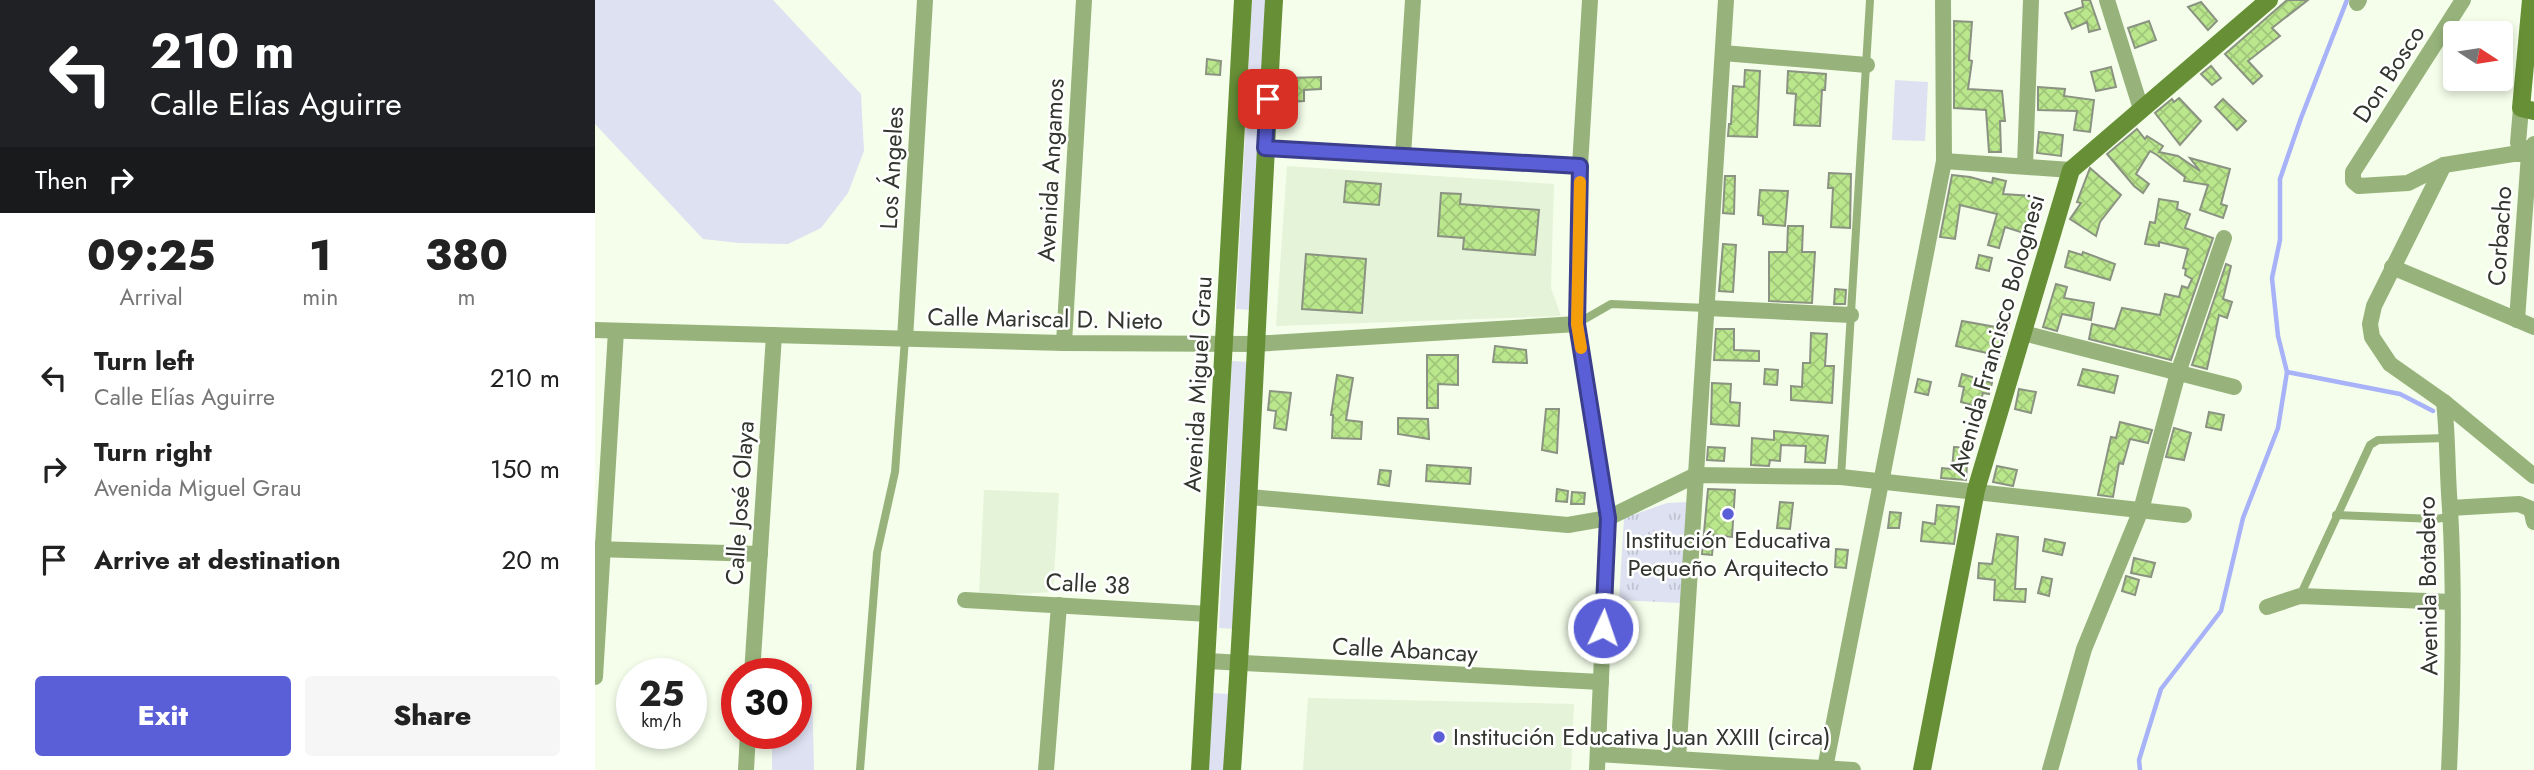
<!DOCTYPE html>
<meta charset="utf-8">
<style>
body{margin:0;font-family:Jost,sans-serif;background:#f6f6f6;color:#222;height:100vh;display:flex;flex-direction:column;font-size:26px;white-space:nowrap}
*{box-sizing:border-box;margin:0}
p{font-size:23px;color:#767676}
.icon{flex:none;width:38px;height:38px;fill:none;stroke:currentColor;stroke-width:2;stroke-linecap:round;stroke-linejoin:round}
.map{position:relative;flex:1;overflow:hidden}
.side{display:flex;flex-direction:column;background:#fff;width:595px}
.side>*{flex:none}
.top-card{background:#202124;color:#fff;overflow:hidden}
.needle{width:46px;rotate:102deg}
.controls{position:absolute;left:1848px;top:21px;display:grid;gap:14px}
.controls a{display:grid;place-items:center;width:70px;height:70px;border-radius:7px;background:#fff;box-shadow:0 4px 10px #0003;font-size:35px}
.speed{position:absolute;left:21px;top:658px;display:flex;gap:14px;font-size:35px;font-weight:700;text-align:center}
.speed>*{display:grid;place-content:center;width:91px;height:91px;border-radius:50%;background:#fff;box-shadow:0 4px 10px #0003;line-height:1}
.speed small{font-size:18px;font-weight:400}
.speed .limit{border:10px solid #d22;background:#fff;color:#111}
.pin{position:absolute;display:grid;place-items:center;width:60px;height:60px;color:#fff;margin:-30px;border-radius:14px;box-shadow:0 4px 10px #0006}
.me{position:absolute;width:77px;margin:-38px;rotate:3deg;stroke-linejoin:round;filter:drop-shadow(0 0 5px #0008)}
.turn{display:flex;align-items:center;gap:24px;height:147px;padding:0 35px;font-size:32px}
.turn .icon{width:91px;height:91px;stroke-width:2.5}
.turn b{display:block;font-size:49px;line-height:60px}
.then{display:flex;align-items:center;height:66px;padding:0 35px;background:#0003;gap:14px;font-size:26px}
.eta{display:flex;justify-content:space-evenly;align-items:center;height:119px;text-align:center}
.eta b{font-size:42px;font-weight:800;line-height:49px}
.button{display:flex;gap:14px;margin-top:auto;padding:14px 35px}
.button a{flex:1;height:80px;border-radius:7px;background:#5b5fd7;color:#fff;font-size:28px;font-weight:800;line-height:80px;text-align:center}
.button a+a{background:#f6f6f6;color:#222}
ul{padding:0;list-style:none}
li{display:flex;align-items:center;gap:21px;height:91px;padding:0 35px}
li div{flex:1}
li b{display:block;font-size:26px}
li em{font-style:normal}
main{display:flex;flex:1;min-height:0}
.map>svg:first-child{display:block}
.built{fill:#e5f3d8}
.grass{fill:#dee1f1}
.park{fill:url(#park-tufts)}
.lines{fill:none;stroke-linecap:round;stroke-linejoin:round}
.stream{stroke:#a7b2f8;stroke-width:4.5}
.building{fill:url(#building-cross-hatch);stroke:#8a9381;stroke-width:2}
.lane{stroke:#97b37b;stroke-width:8}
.street{stroke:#97b37b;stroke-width:16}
.secondary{stroke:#678f36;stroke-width:18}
.route-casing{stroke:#3b3e8c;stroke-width:18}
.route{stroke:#5b5fd7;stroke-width:12}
.slow{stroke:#f59e0b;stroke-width:12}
.poi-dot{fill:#5b5fd7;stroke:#fff;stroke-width:2.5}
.labels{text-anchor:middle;stroke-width:5;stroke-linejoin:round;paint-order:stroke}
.street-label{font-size:24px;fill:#32362e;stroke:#fff}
.poi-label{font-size:24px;fill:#32362e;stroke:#fff}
</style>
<main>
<section class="side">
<div class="top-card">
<div class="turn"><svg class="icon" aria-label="left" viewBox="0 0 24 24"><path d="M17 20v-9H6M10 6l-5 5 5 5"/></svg><div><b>210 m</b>Calle Elías Aguirre</div></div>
<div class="then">Then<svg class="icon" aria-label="right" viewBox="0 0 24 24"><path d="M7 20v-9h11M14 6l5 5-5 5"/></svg></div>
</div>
<div class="eta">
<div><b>09:25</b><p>Arrival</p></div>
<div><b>1</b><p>min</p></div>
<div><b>380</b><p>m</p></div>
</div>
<ul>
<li><svg class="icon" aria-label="left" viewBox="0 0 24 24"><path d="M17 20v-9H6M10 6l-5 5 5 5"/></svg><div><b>Turn left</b><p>Calle Elías Aguirre</p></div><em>210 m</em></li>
<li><svg class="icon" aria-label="right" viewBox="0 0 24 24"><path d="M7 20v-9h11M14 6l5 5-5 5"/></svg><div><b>Turn right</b><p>Avenida Miguel Grau</p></div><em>150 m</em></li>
<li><svg class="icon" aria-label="arrive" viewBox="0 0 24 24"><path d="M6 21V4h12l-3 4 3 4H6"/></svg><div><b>Arrive at destination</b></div><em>20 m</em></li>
</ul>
<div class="button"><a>Exit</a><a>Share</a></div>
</section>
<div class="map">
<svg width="1939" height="770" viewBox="0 0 1939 770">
<defs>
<pattern id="park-tufts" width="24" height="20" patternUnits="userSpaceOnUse" patternTransform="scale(1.75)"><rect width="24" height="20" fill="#dee1f1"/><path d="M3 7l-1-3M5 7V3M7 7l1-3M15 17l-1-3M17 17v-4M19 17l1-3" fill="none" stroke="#bfc2cf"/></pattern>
<pattern id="building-cross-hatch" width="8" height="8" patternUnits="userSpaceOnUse" patternTransform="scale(1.75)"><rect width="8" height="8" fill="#bae68c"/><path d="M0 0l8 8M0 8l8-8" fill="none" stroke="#a0c679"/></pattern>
</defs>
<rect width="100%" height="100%" fill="#f4feea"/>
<g class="built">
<polygon points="692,166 959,184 956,288 966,316 681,326"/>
<polygon points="389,490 464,493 458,592 384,596"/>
<polygon points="713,698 979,704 976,770 708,770"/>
</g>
<g class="grass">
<polygon points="0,0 178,0 266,94 269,151 253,193 226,228 193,244 144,243 108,239 0,124"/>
<polygon points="657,0 673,0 656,310 641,309"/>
<polygon points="1300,80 1333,82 1330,141 1297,140"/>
<polygon points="637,361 653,362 641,629 624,628"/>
<polygon points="217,684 219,770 177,770 177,733 201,733 201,685"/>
<polygon points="616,693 634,694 629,770 612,770"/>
</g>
<polygon class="park" points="1093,502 1086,603 1024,600 1029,518 1072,503"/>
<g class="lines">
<g class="stream">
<polyline points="1692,372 1805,394 1838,411"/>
<polyline points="1545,770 1544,760 1566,689 1626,611 1648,518 1683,428 1692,372 1683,336 1677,278 1685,240 1685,179 1706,118 1752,0"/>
</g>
</g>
<g class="building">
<polygon points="1487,0 1495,0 1505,29 1494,32 1492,22 1477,29 1470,13 1488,7"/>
<polygon points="1692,0 1713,0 1677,28 1685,36 1653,61 1667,76 1658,84 1630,54"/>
<polygon points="1606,2 1622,21 1613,30 1593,7"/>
<polygon points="1359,21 1377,22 1374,60 1377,61 1373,89 1407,91 1410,121 1405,121 1406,152 1394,152 1391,110 1359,108"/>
<polygon points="1554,21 1561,40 1540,48 1533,28"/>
<polygon points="612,59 626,61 625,75 611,74"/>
<polygon points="1616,66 1626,78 1617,85 1606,74"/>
<polygon points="1516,67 1521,87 1501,91 1496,72"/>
<polygon points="1150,70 1165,71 1162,137 1133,136 1134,124 1136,124 1138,86 1149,87"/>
<polygon points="1193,71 1231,74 1230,90 1227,90 1225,126 1199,125 1201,94 1192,93"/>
<polygon points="726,77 726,89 709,90 709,101 693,102 692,78"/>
<polygon points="1443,87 1470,89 1469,96 1499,100 1495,132 1479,130 1482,111 1443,110"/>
<polygon points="1584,98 1606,121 1585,145 1560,113 1577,99 1579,102"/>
<polygon points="1628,99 1651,121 1642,130 1620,107"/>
<polygon points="1542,129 1550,139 1552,136 1568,146 1564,152 1583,156 1605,171 1595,158 1635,169 1626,204 1632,206 1628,218 1605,210 1613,185 1589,181 1590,177 1562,155 1555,151 1541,174 1554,184 1548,193 1539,186 1512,154"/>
<polygon points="1444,132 1468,135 1466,156 1442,153"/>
<polygon points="1495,168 1526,195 1505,222 1501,236 1475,219 1486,203 1482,202"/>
<polygon points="1234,173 1256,174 1255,228 1236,227 1238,188 1233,188"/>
<polygon points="1357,175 1375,177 1397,183 1398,178 1411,181 1408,194 1438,196 1435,235 1410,227 1404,248 1393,245 1402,214 1365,205 1360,239 1345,237"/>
<polygon points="1130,176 1140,176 1139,214 1128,213"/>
<polygon points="751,181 786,184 784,205 749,202"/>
<polygon points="1165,190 1193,191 1190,226 1168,224 1168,216 1163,215"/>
<polygon points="846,193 866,194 865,204 944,210 940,255 868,249 869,238 843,236"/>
<polygon points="1564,199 1583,202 1582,209 1595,214 1590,228 1618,238 1576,360 1494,339 1497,324 1520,329 1527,308 1565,315 1570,294 1584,297 1587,286 1593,288 1597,279 1590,275 1591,269 1588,268 1593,249 1564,242 1564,246 1550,244 1555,222 1560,223"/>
<polygon points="1193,226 1208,226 1207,252 1220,252 1217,303 1174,301 1174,252 1192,252"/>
<polygon points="1128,244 1141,245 1138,292 1124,291"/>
<polygon points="1474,251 1487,255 1488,252 1520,264 1515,280 1470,267"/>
<polygon points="711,254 771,259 767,313 707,309"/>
<polygon points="1384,255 1397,258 1394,271 1381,268"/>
<polygon points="1631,264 1636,266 1628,299 1637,302 1632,318 1624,315 1612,369 1597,365"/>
<polygon points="1461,284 1472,287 1469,298 1499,303 1496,320 1467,314 1462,331 1448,327"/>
<polygon points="1240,289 1251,290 1250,304 1239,304"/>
<polygon points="1403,320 1414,323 1411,337 1408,336 1405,356 1361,346 1367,321 1401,327"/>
<polygon points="1121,329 1139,329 1139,350 1164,351 1164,361 1119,360"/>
<polygon points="1216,333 1232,334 1230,366 1239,366 1237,403 1196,400 1196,386 1207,387 1208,363 1215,363"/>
<polygon points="900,346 931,350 932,363 898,362"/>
<polygon points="832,355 863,355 863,385 843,384 843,408 832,408"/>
<polygon points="1170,369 1183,370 1182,385 1169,384"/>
<polygon points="1488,369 1523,376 1519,393 1483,385"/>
<polygon points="1367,374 1397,383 1394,394 1388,393 1384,407 1366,402 1369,387 1364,386"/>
<polygon points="742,375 758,378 751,420 767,422 766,439 737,438 738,415 736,415"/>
<polygon points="1323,379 1336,382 1333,395 1320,392"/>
<polygon points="1117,383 1136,384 1135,402 1145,403 1144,426 1116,424"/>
<polygon points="1424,389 1441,392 1436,413 1420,409"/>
<polygon points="675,391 696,393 691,430 679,428 681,411 673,410"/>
<polygon points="951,409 964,409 962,453 947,450"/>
<polygon points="1614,412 1629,415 1626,430 1611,427"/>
<polygon points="803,418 833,419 834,439 803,434"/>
<polygon points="1525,422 1557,430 1553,443 1535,439 1528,464 1524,463 1518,497 1503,495 1516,437 1521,438"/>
<polygon points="1579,428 1596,433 1589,460 1571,457"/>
<polygon points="1179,431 1233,436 1230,463 1210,462 1211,446 1186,445 1185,461 1175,460 1174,466 1156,465 1157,438 1179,440"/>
<polygon points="1113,447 1130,448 1129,461 1112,460"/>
<polygon points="1359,447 1373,448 1371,480 1346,478 1347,468 1357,469"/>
<polygon points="832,465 876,468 875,484 831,481"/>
<polygon points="1402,466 1422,470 1418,486 1398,482"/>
<polygon points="785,470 796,471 794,486 783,484"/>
<polygon points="962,489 973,491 972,502 961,501"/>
<polygon points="1113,489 1140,490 1137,537 1119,535 1117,555 1107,554"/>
<polygon points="977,492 990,493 989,504 976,504"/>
<polygon points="1185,502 1198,503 1195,529 1182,528"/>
<polygon points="1342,505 1364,507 1359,544 1326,541 1328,522 1340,524"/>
<polygon points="1295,512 1306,513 1304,528 1293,528"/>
<polygon points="1402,534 1423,537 1420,589 1431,589 1430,602 1399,600 1400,580 1383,578 1384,563 1397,564"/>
<polygon points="1450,539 1470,543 1467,555 1448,551"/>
<polygon points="1241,549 1253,550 1251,568 1240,567"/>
<polygon points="1539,558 1560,563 1556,577 1536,573"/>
<polygon points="1531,576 1544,580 1540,595 1527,591"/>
<polygon points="1447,577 1457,579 1454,596 1443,593"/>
</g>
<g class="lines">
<g class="lane">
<polyline points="983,323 1016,304 1112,308"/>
<polyline points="1246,477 1275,0"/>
<polyline points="1741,515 1840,519 1855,517"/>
<polyline points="1705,596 1775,445 1783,440 1852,438"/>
<polyline points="265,770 282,553 300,472 310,339"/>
</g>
<g class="street">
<polyline points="995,0 985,166 982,324 1013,518 1002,770"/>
<polyline points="1512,0 1546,109"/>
<polyline points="1762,3 1764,0"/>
<polyline points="1128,53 1272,65"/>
<polyline points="1926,108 1923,143 1934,154"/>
<polyline points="670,148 985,166"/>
<polyline points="1934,154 1918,154 1849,165 1779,306 1775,324 1777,337 1795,364 1849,402 1939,476"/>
<polyline points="808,155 818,0"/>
<polyline points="1349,161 1476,170"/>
<polyline points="1849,165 1813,183 1764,186 1758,181 1758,172 1868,0"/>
<polyline points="1430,166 1436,0"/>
<polyline points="1797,267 1939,327"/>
<polyline points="1112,308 1256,315"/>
<polyline points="1922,320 1934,154 1939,144"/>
<polyline points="0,330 469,343 659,344 982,324"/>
<polyline points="1428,333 1639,387"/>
<polyline points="310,339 330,0"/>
<polyline points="469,343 489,0"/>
<path d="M1849,402C1853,437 1852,473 1855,508C1860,596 1858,683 1854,770"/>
<polyline points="655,497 973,525 1013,518 1101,475 1246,477 1589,515"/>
<polyline points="1855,508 1924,504 1936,509 1939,522"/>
<polyline points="0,549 165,554"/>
<polyline points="370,600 614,614"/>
<polyline points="1672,607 1705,596 1857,602"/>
<polyline points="612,661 1006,682"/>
<polyline points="157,674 179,335"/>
<polyline points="0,677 21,331"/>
<polyline points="1003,754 1258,770"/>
<polyline points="1083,759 1131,0"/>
<polyline points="1230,768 1349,161 1348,0"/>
<polyline points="151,770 153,733"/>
<polyline points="451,770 464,605"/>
<polyline points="1455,770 1489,649 1546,510 1583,373 1629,238"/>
</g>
<g class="secondary">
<polyline points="1936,0 1926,108 1939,111"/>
<polyline points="605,770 648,0"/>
<path d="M637,770C655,514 664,257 679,0"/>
<polyline points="1327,770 1381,490 1476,170 1674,0"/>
</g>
</g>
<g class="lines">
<defs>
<polyline id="route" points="673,99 670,148 985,166 982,324 1013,518 1008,628"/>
</defs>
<use href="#route" class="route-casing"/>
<use href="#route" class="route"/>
<polyline class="slow" points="985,182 982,324 986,348"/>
</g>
<g class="poi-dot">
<circle cx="1133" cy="514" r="7"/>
<circle cx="844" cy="737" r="7"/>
</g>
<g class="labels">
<g class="street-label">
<text transform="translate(1794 74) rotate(-57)" y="8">Don Bosco</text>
<text transform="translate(297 168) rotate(-87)" y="8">Los Ángeles</text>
<text transform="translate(456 170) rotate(-87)" y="8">Avenida Angamos</text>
<text transform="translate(1905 236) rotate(-86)" y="8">Corbacho</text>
<text transform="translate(450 319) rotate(1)" y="8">Calle Mariscal D. Nieto</text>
<text transform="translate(1402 335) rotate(-74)" y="8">Avenida Francisco Bolognesi</text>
<text transform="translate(603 384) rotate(-87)" y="8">Avenida Miguel Grau</text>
<text transform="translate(145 503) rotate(-86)" y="8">Calle José Olaya</text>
<text transform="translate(493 584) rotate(3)" y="8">Calle 38</text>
<text transform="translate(1833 586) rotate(-91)" y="8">Avenida Botadero</text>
<text transform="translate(810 650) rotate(3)" y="8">Calle Abancay</text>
</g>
<g class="poi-label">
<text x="1133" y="548">Institución Educativa<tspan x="1133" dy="28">Pequeño Arquitecto</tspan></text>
<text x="858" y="745" text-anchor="start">Institución Educativa Juan XXIII (circa)</text>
</g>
</g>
</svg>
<div class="controls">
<a><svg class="needle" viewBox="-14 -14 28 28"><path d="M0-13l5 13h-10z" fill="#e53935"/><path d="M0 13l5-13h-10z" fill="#767676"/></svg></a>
</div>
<div class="speed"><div>25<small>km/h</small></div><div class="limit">30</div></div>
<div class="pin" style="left:673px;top:99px;background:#d93025"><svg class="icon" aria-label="arrive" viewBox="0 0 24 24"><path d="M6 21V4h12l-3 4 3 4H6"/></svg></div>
<svg class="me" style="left:1008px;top:628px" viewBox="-20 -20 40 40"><circle r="17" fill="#5b5fd7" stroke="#fff" stroke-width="3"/><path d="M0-11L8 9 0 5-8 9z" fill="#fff"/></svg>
</div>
</main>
